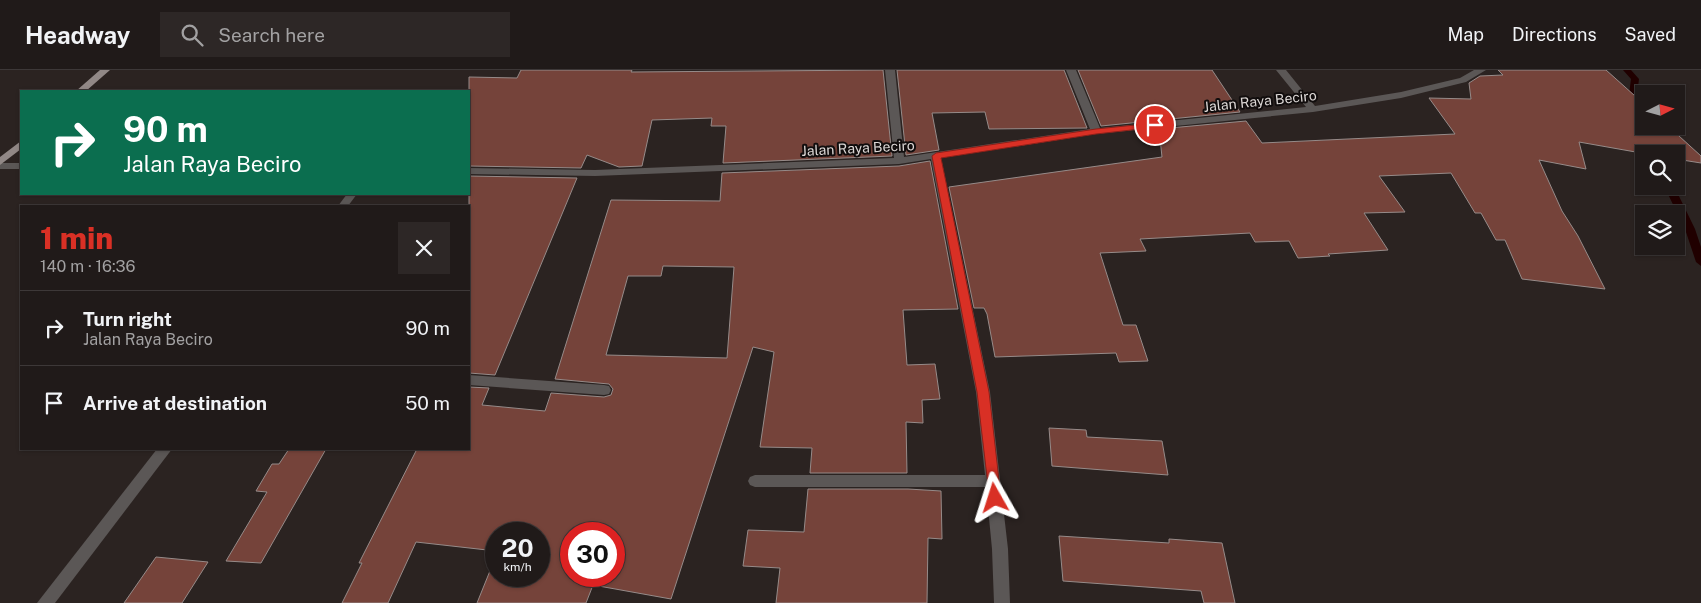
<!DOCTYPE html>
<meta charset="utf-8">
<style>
body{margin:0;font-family:"Public Sans",sans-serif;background:#2d2726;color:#f1f3f6;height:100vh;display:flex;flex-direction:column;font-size:19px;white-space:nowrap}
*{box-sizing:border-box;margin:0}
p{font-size:16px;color:#a2a1a2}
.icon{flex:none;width:28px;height:28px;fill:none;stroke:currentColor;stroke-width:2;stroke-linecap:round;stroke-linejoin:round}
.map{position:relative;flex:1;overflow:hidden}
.side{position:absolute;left:20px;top:135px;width:450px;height:245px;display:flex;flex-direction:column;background:#201a19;border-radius:0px;box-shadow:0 1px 4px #0004,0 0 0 1px #3d3838}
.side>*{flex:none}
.banner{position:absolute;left:20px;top:20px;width:450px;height:105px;border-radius:0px;box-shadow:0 1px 4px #0004,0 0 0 1px #3d3838;background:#0b6e4f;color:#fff;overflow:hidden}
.needle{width:32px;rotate:84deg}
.fabs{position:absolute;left:1635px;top:15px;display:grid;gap:10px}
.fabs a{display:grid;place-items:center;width:50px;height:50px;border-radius:0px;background:#201a19;box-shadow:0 1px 4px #0004,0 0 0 1px #3d3838;font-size:25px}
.speed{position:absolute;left:485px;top:452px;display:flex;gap:10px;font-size:25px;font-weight:700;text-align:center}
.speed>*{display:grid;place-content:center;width:65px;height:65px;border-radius:50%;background:#201a19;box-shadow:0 1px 4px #0004,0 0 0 1px #3d3838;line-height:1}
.speed small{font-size:12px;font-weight:400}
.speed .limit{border:8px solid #d22;background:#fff;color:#111}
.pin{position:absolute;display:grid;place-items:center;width:42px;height:42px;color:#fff;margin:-21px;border:2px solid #fff;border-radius:50%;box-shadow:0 1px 5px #0007}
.me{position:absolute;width:55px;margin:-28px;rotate:354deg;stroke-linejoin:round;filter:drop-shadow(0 0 4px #0008)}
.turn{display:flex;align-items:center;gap:18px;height:105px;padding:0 20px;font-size:22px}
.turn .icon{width:65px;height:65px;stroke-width:2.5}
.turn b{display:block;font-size:35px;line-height:42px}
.round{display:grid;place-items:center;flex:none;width:52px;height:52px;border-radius:0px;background:#2d2726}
.headline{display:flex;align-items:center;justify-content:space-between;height:85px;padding:0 20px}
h1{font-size:30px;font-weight:800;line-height:38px;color:#d93025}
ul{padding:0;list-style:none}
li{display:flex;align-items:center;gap:15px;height:75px;padding:0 20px;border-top:1px solid #3d3838}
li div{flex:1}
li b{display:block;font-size:19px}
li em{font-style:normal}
header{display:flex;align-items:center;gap:30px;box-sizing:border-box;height:70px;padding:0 25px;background:#201a19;border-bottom:1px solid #3d3838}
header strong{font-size:24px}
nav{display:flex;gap:28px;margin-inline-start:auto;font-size:18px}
.search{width:350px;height:45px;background:#2d2726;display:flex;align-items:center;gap:12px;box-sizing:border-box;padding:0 18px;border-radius:0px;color:#a2a1a2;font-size:19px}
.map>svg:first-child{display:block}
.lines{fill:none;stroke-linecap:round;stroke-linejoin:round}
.stream{fill:#200000;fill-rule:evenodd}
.building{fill:#75433a;stroke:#968b89;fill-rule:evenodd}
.minor{fill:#5b5756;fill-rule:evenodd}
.major{fill:#918886;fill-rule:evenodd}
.route{fill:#d93025;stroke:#8d1f18}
.labels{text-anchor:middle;stroke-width:4;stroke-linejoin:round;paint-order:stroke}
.street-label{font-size:14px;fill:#ddd8d6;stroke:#110d0d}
</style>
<header>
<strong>Headway</strong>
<div class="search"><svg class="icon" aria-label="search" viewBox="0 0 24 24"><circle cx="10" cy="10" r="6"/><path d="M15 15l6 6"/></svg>Search here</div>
<nav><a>Map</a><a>Directions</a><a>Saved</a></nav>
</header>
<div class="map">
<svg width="1701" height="533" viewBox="0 0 1701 533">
<rect width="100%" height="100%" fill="#2b2321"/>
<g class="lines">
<g class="stream">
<polygon points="1623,0 1631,0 1639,9 1635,40 1631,43 1627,40 1631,9"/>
<polygon points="1664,116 1674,116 1695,159 1701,177 1701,196 1696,192 1685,159"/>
</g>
</g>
<g class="building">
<polygon points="521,0 632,0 631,2 883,0 892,86 723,93 726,56 711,56 712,48 652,50 642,96 619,97 587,85 581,98 469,96 469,7 517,8"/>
<polygon points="897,0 1064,0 1087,58 989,59 985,42 932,43 939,80 906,85"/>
<polygon points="1078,0 1212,0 1240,42 1101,56"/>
<polygon points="1498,0 1606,0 1644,34 1644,56 1668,56 1701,86 1701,93 1676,89 1676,84 1647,84 1579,72 1586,99 1539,90 1562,141 1578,166 1605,219 1522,209 1505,170 1496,170 1481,143 1475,143 1451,103 1379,106 1405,142 1364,143 1388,180 1328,184 1330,186 1298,188 1289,171 1255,172 1250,163 1140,169 1146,181 1100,183 1123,255 1136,255 1148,291 1119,292 1116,283 995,287 987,244 984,238 974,238 949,117 1162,87 1159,59 1246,51 1262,73 1455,64 1429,28 1471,29 1469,13 1480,6 1503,5"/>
<path d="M930,91L958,239L903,240L907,295L935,294L940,329L922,330L923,353L906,352L907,403H810L812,378L760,377L774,282L753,277L671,529L593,515L586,533H477L496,486V506H539V464H496V481L416,472L388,533H342L362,493H359L417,379H469V317L489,318L482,335L545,341L551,323L604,327L611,325L613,319L609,314L555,309L611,130L720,131L722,103L899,96ZM663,196L734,197L727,288L606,285L628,206H661ZM571,464H614V506H571Z"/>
<polygon points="469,106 577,108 495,305 469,303"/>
<polygon points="1049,358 1086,360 1087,367 1162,371 1168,405 1052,396"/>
<polygon points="289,379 326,379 261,493 226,491 267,422 256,421 272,394 279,394"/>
<polygon points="808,419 908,419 941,421 942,469 928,468 927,533 776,533 780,498 743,496 748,460 804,462"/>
<polygon points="1059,466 1169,473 1169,469 1222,473 1235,533 1204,533 1201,521 1063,511"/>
<polygon points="156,487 208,492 182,533 124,533"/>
</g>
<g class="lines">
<g class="minor">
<polygon points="885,0 895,0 904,87 1090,59 1066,0 1076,0 1100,58 1306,37 1276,0 1286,0 1315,36 1401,22 1460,8 1474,0 1486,0 1466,12 1401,28 1313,42 1096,64 941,88 990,322 1008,479 1010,533 994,533 992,479 986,417 755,417 750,415 748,411 750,407 755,405 985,405 976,322 931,89 899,94 595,106 469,104 469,98 595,100 894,88"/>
<rect x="0" y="93" width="21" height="6"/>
<polygon points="347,124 357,124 348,136 338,136"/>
<polygon points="469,305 604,315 609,316 611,320 609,324 604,325 469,315"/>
<polygon points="157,379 172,379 55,533 37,533"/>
</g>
<g class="major">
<polygon points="100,0 110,0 86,21 76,21"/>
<polygon points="21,71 21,79 0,95 0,87"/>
</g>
</g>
<polygon class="route" points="1155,53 1160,55 1158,57 1096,64 941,88 989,322 1001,428 999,432 995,434 990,432 977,322 932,86 936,83 1096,59"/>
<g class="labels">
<g class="street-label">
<text transform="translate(1260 31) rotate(-6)" y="5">Jalan Raya Beciro</text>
<text transform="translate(858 78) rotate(-3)" y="5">Jalan Raya Beciro</text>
</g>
</g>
</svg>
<div class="fabs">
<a><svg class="needle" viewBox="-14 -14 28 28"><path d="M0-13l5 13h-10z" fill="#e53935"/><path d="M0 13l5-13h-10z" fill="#a2a1a2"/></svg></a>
<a><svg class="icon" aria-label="search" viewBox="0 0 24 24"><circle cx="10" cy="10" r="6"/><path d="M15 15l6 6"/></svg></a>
<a><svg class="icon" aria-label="layers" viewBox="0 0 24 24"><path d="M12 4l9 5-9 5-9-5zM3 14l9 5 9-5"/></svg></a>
</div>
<div class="speed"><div>20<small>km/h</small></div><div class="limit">30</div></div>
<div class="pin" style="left:1155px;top:55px;background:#d93025"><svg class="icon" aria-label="arrive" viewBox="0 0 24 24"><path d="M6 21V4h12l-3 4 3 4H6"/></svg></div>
<svg class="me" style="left:995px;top:428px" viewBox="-20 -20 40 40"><path d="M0-17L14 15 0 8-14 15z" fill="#d93025" stroke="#fff" stroke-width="4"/></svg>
<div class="banner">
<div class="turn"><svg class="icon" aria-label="right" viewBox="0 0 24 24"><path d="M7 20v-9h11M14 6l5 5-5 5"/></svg><div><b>90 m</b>Jalan Raya Beciro</div></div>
</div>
<section class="side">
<div class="headline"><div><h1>1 min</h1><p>140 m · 16:36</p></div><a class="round"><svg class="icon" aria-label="close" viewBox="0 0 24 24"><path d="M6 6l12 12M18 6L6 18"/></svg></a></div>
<ul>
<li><svg class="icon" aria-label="right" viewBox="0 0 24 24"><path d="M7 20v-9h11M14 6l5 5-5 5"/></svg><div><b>Turn right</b><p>Jalan Raya Beciro</p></div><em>90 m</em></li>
<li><svg class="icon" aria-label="arrive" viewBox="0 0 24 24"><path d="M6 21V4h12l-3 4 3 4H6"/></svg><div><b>Arrive at destination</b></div><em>50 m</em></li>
</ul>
</section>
</div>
